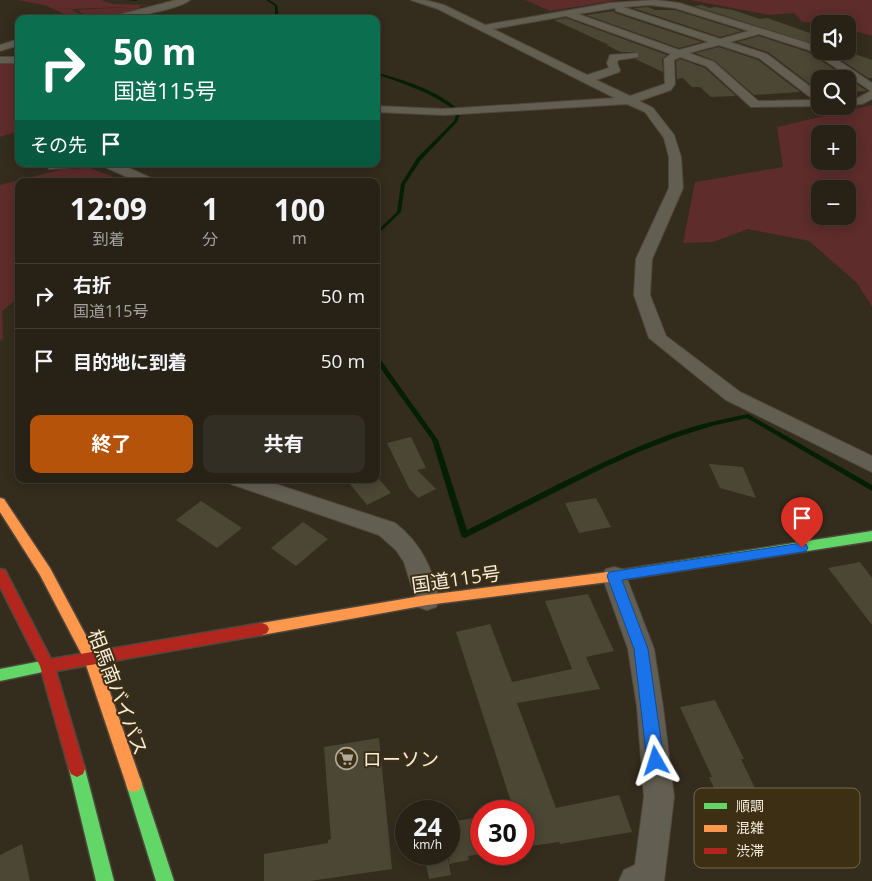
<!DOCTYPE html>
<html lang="ja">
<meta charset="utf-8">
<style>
body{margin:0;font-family:"Open Sans","Noto Sans JP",sans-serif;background:#332e23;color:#f1f3f6;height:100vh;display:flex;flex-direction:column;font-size:19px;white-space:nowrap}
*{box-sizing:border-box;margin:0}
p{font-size:16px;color:#a4a3a1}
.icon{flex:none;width:28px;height:28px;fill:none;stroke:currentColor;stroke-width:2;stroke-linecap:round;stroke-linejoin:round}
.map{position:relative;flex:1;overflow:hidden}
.side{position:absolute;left:15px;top:178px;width:365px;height:305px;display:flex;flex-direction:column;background:#272116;border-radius:10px;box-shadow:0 2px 12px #0003,0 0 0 1px #433e35}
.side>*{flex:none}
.guide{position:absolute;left:15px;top:15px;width:365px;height:152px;border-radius:10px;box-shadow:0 2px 12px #0003,0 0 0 1px #433e35;background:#0b6e4f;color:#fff;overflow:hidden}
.fabs{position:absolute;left:811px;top:15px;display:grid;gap:10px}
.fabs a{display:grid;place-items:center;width:45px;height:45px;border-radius:10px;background:#272116;box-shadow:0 2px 12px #0003,0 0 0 1px #433e35;font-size:25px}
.speed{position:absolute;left:395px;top:800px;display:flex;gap:10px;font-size:25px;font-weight:700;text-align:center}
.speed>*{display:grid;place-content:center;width:65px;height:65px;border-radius:50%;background:#272116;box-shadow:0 2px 12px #0003,0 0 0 1px #433e35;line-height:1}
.speed small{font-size:12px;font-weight:400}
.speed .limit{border:8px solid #d22;background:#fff;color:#111}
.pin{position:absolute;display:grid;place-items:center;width:42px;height:42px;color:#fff;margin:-51px -21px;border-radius:50% 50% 50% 0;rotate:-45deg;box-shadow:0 0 5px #0007}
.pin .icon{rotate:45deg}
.me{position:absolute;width:55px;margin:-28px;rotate:354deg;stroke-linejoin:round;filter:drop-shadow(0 0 4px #0008)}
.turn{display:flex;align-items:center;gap:18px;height:105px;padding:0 15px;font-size:22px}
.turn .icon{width:65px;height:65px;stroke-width:2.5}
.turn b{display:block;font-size:35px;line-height:42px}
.then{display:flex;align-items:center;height:48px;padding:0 15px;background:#0003;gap:10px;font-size:19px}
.eta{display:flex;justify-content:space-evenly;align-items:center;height:85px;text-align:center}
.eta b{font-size:30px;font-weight:700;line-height:35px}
.cta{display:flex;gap:10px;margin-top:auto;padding:10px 15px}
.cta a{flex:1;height:58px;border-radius:10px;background:#b45309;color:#fff;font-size:20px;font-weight:700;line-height:58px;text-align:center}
.cta a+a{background:#332e23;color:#f1f3f6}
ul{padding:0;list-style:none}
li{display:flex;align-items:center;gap:15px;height:65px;padding:0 15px;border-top:1px solid #433e35}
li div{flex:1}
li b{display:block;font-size:19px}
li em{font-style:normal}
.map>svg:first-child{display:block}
.green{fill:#5d2c2b;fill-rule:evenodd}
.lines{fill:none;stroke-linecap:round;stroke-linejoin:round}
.stream{fill:#051f05;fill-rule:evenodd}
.building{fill:#4b4734}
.street-casing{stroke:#4f473b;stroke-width:2}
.fast-casing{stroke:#4f473b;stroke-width:3}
.slow-casing{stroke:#4f473b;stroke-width:3}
.jam-casing{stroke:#4f473b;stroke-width:3}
.street{fill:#635e52;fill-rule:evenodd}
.fast{fill:#63d668;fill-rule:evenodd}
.slow{fill:#ff974d;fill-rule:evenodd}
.jam{fill:#b3261e;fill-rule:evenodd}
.route{fill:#1a73e8;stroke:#114b97}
.labels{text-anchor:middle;stroke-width:4;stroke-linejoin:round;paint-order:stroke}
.near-street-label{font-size:19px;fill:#f5eddd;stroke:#3d2f14}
.near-poi-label{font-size:19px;fill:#f5eddd;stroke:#3d2f14;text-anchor:start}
.key{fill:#3d2f14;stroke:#746850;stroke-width:1}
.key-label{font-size:14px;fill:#f5eddd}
</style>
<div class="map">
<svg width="872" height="881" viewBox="0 0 872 881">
<rect width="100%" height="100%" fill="#342c1d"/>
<g class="green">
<path d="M17,0H101L113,4L152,5L139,6L143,12C123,15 92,26 78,10L128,7L75,9L72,10L83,16L84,19H75L44,5Z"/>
<polygon points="525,0 618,0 550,11"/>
<polygon points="690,0 872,0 872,36 848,29 848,24 802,22 794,13 769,15"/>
<polygon points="0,64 19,64 19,131 0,137"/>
<path d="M872,105V307L857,283L809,241L748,229L713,242L683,243L695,182L783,167L777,127ZM820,134H848V161H820ZM820,189H848V216H820Z"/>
<polygon points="90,168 124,181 19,181 19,297 2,311 3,338 0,341 0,185 63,169"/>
</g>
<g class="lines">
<g class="stream">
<polygon points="127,0 137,0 136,1"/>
<polygon points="266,0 269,0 277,5 279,19 275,19 275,6"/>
<path d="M376,72C406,81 438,90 461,112L457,122L421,160L405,184L401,212L376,236V232L397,212L401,184L417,158L454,121L457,112C433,93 405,84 376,74Z"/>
<path d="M376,355L378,356L438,440L467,530C535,497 600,460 671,434C696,425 722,419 748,414L872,485V491L747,418L712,426L677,437L641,451L605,467L465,538L462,537L461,535L432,440L376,362Z"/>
</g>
</g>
<g class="building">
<polygon points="702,5 709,8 715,7 733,10 760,19 767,18 810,33 820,30 820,46 694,6"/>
<polygon points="648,7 655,10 675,10 742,31 720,37 633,8"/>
<polygon points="614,11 615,13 702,42 679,48 586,15"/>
<polygon points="566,18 667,55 662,59 663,72 635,59 639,58 639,52 621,52 606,45 609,45 554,20"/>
<polygon points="759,36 808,52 867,91 848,92 848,79 820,79 819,91 768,52 737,42"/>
<polygon points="719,47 758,60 800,92 754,95 715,61 695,53"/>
<polygon points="828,51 846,51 872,60 872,78 868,78"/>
<polygon points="680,59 705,68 736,96 711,97 700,87 692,87 683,78 677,79 676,61"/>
<polygon points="411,437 426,468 417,470 436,489 418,498 409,488 387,443"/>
<polygon points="709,464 743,467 756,498 720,488"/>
<polygon points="346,479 379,479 391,493 367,505"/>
<polygon points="596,498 611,527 579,533 565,503"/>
<polygon points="201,501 242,528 217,548 176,520"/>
<polygon points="303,522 328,539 296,566 271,548"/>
<polygon points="860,562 872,578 872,625 828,568"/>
<polygon points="588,594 614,651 586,657 600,689 517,703 556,808 619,795 632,832 560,844 559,842 524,847 524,811 514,811 456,632 490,624 512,682 572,669 545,601"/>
<polygon points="715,700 744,759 741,759 780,840 742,849 709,777 712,777 680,707"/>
<polygon points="379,738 392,869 310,881 264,881 264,854 328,843 328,840 331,839 324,747"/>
<polygon points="481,817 481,854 468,856 469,860 449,864 451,875 429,879 424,854 447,854 449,864 449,822"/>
<polygon points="22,844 30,881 0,881 0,855"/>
</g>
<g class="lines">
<defs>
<g id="street">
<path d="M176,0H190C176,11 122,19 103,19Z"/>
<path d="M411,0H425L444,5L485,25L610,3L655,0L679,3L817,46L820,48V51H824L872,83V99L862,104L848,105V99H856L871,91L809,50L759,34L730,42L767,54L820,94L821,106L751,107L706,66L680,57L674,60L675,84L671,90L639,101L653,108L674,135L681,157L683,188L652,259L650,295L666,336L740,392L872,456V472L726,400L649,338L634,295L636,259L669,188V157L664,138L645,112L627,104L444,115L376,112V106L444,109L615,98L438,9ZM650,5L675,8L749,31L720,39L623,7ZM615,8L616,11L709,42L679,50L578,14ZM566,16L671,54L664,59L665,84L630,96L596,80L619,72L620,70L617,63L618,60L638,57V53L610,55L607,63L609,68L587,75L493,29ZM719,45L759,58L814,100L758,101L714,62L689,53Z"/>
<polygon points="19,39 19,45 0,51 0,45"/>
<rect x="0" y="57" width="19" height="6"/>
<polygon points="49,164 76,164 75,167 49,169 48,166"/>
<polygon points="104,164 120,164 151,178 153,181 136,181 105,167"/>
<path d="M228,479H260L395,523C421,543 433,569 439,600L436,607L427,610L418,607L404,562L396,550L379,535L231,484Z"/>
<polygon points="614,567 622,569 626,576 654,649 663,707 674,797 664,881 619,881 624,870 635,865 644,797 637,707 628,649 602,576 606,569"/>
</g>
<g id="fast">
<polygon points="872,531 872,541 608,582 603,581 601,577 603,573 608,572"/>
<polygon points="47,660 52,662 54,666 52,670 0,681 0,669"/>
<polygon points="77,761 83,764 85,769 114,881 96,881 69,769 71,764"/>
<polygon points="134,776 140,778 142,784 174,881 156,881 126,784 128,778"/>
</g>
<g id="slow">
<polygon points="0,498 4,499 50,568 98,658 142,784 140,790 134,792 128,790 84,659 40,575 0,512"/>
<polygon points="608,572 613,573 615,577 613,581 608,582 427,605 262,635 257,633 255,629 257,625 262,623 427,595"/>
</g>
<polygon id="jam" points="0,569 5,570 51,659 262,623 267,625 269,629 267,633 262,635 56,671 85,769 83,774 77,777 71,774 69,769 40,666 0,587"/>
</defs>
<use href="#street" class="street-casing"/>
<use href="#fast" class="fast-casing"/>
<use href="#slow" class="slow-casing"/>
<use href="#jam" class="jam-casing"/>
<use href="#street" class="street"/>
<use href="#fast" class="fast"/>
<use href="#slow" class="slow"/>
<use href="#jam" class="jam"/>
</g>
<polygon class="route" points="802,543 806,544 808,548 806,551 802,552 622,580 648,649 664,761 661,766 656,769 650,766 647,761 634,649 607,576 609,572"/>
<defs>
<symbol id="supermarket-ring" viewBox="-11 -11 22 22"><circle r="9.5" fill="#3d2f14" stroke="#b1a99a" stroke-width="1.5"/><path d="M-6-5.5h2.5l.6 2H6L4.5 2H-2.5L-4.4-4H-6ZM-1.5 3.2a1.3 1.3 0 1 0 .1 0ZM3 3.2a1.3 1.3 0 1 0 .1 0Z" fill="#b1a99a"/></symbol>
</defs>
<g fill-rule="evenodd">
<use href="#supermarket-ring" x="334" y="746" width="25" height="25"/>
</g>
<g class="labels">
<g class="near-street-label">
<text transform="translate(456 579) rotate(-8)" y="7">国道115号</text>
<text transform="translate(118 692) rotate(69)" y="7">相馬南バイパス</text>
</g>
<g class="near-poi-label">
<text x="363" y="766">ローソン</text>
</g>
</g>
<rect x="694" y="788" width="166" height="80" rx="8" class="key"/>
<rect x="704" y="803" width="23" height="6" fill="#63d668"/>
<rect x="704" y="825" width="23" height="7" fill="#ff974d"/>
<rect x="704" y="848" width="23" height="6" fill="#b3261e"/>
<g class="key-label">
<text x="736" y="811">順調</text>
<text x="736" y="833">混雑</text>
<text x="736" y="856">渋滞</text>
</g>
</svg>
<div class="fabs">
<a><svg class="icon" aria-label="sound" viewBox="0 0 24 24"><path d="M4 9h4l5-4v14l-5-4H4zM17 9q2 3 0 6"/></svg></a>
<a><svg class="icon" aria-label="search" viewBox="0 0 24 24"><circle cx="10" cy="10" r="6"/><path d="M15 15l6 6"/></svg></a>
<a>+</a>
<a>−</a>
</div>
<div class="speed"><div>24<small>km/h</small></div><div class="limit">30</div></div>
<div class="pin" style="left:802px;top:548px;background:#d93025"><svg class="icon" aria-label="arrive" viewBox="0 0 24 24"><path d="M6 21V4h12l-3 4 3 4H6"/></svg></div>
<svg class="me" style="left:656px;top:761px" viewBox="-20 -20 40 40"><path d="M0-17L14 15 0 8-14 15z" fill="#1a73e8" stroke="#fff" stroke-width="4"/></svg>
<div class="guide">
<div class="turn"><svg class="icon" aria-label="right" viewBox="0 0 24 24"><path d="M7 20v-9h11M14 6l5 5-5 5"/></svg><div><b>50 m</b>国道115号</div></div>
<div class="then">その先<svg class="icon" aria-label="arrive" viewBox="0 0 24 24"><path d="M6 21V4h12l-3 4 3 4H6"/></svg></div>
</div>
<section class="side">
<div class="eta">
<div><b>12:09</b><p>到着</p></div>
<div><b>1</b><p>分</p></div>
<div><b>100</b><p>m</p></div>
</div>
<ul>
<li><svg class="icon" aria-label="right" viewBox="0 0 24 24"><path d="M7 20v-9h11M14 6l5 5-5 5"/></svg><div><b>右折</b><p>国道115号</p></div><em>50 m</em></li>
<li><svg class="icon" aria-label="arrive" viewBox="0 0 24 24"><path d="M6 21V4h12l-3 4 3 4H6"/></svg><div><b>目的地に到着</b></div><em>50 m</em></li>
</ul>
<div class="cta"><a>終了</a><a>共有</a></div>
</section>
</div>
